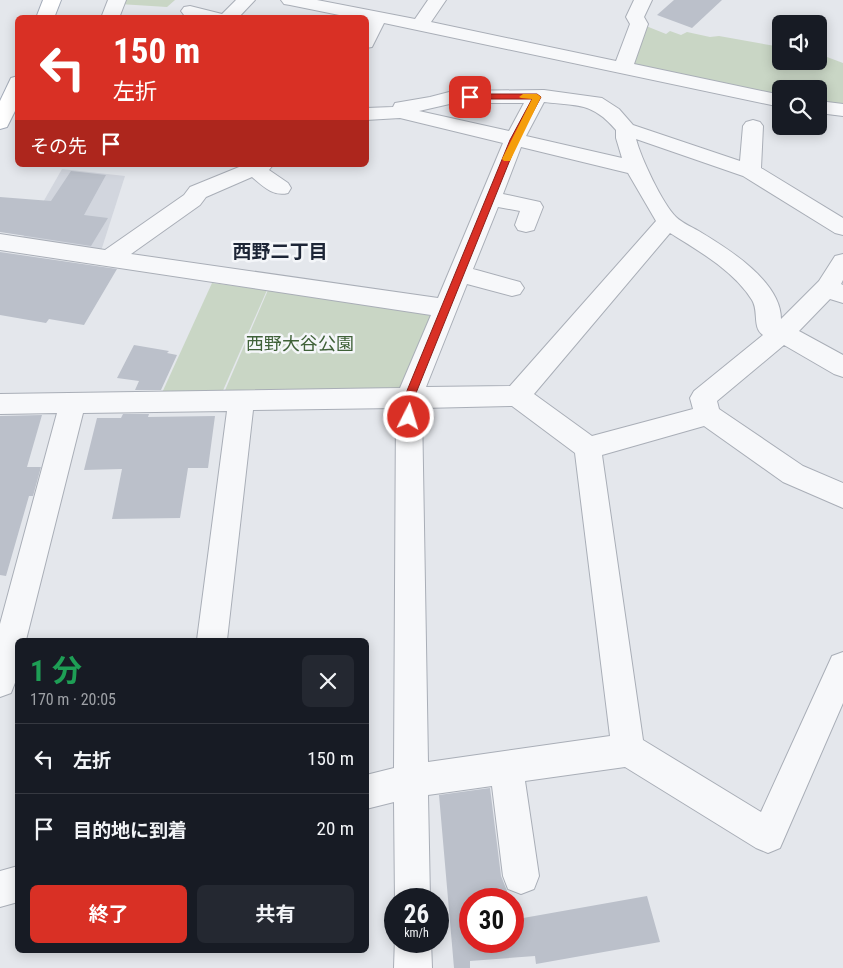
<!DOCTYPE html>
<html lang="ja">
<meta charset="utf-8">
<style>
body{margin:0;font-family:"Roboto Condensed","Noto Sans JP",sans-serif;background:#242831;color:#f1f3f6;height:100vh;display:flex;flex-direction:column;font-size:19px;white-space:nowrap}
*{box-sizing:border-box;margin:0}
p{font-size:16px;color:#9ea1a6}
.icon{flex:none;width:28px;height:28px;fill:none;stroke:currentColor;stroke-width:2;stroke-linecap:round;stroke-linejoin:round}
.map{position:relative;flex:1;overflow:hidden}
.panel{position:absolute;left:15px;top:638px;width:354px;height:315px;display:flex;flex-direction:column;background:#171b24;border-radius:8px;box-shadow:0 2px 12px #0003}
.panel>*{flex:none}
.banner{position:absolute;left:15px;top:15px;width:354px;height:152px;border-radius:8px;box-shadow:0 2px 12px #0003;background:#d93025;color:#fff;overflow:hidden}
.controls{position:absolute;left:772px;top:15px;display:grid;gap:10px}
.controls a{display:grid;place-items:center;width:55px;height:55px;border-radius:8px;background:#171b24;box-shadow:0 2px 12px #0003;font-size:25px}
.speed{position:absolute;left:384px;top:888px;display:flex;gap:10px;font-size:25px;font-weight:700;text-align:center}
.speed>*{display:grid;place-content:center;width:65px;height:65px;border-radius:50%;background:#171b24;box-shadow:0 2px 12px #0003;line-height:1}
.speed small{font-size:12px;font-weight:400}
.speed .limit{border:8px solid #d22;background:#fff;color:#111}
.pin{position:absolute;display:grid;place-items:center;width:42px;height:42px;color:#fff;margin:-21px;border-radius:10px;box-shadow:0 2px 8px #0006}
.me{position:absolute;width:55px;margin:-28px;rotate:5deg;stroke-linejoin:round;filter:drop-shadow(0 0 4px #0008)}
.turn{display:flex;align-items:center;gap:18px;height:105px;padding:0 15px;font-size:22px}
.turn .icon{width:65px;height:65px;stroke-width:2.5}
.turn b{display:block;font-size:35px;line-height:42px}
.then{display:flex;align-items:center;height:48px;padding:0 15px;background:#0003;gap:10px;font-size:19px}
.round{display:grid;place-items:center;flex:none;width:52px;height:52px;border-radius:8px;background:#242831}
.summary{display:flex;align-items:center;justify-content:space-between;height:85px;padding:0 15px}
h1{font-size:30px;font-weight:700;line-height:38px;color:#1e9e55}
.cta{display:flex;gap:10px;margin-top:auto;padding:10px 15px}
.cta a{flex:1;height:58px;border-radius:8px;background:#d93025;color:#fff;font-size:20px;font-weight:700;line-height:58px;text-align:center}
.cta a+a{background:#242831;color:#f1f3f6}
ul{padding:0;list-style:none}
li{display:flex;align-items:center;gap:15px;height:70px;padding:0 15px;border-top:1px solid #363941}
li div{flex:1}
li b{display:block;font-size:19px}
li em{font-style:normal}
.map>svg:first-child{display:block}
.built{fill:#d2d6de}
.green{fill:#c9d6c5}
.building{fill:#bbc0ca}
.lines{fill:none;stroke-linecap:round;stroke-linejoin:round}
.minor-casing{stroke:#a9aeb7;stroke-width:2}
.major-casing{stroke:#a3abb8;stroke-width:2}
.minor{fill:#f7f8fa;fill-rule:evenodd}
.major{fill:#fff;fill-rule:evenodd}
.route{fill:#d93025;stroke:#8d1f18}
.slow{fill:#f59e0b}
.labels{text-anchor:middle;stroke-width:5;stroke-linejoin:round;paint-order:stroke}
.park-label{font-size:18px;fill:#3f6138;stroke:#f4f6f9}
.neighbourhood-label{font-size:19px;font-weight:bold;fill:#1d2536;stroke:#f4f6f9}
</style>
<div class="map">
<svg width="843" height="968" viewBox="0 0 843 968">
<rect width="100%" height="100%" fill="#e4e7ec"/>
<polygon class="built" points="62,169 125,176 101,251 22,239"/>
<g class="green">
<polygon points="120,0 175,0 167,7 119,4"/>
<polygon points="646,26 666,34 670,31 681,35 687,32 710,37 719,36 781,47 781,61 819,61 819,54 843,63 843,107 819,105 819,89 781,89 781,98 637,69 632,67"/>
<polygon points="212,283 267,290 221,395 161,395"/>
<polygon points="268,290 433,312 404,385 394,392 223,395"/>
</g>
<g class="building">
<polygon points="674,0 722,0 692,28 657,15"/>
<polygon points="71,171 106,175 84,215 108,218 91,246 0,232 0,197 51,201"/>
<polygon points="0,252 117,269 84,325 49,319 46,323 0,315"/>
<polygon points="134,345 169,351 167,353 177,355 161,390 135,390 139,381 117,378"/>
<polygon points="123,414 149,414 148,417 215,416 208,468 188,468 180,518 112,519 122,469 84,470 97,418 121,418"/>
<polygon points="42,415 27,467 41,467 33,496 29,496 6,576 0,575 0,416"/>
<polygon points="490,788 501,876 507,891 508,899 470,899 470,941 512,941 512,920 647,896 660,942 536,964 535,956 470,961 470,968 454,968 439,795"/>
</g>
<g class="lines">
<defs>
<g id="minor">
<polygon points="108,0 126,0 119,18 101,18"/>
<polygon points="236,0 255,0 238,18 195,18 184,15 181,11 184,7 190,6 222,14"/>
<polygon points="281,0 317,0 415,19 428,0 446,0 431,22 616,61 630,24 626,17 634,0 652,0 644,17 648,24 634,64 781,95 781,107 384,23 372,47 366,48 366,18 354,18 290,5 284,4"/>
<path d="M544,90L602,98L619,109L633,125L740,161L743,126L746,122L753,120L760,122L763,126L761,168L843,218V235L835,233L743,176L636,139C641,158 662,203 676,217C682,223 694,228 702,233C730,250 781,282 781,319L819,281L835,256L843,254V280L841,284L843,285V303L830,299L799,331L843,355V377L834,374L784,345L717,401L719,409L803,466L843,483V508L783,482L704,426L602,455L643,740L761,812L832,656L843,652V703L780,848L768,853L756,848L625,767L525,781L539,876L534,889L521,894L508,889L503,876L492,786L428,795L430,899H395V902L394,802L366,809V775L394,768L396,408L253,410L227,640H197L227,411L83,413L26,640H18V675L11,693L0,697V624L57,413L0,414V394L400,388L431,315L0,250V234L105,250L184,195L190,187L244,165H273L269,170L288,183L291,188L288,193C273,197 263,186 252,177L206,197L200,205L131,254L438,298L503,143L400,118L366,120V108L393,107L395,103L430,97L453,91ZM544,102C578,106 592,102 616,130V138L622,158L526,136ZM454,103H524L509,131L419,111ZM521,147L628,173L656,221L510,386L426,387L467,284L512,296L520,294L524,288L520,282L473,269L498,207L520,211L515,225L518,230L526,232L534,230L543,207L540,202L503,194ZM670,233C699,251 734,271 752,300C759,311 752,328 763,335L694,391L690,398L693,409L592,436L534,394ZM512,406L575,453L610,736L428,762L422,408Z"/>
<polygon points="819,101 843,104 843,116 819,113"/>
<polygon points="18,866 18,902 0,907 0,871"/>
<polygon points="395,937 395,941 431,941 432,968 394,968"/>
</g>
<g id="major">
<polygon points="43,0 61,0 54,18 36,18"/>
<polygon points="18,76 18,105 7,127 0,129 0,101 11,78"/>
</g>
</defs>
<use href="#minor" class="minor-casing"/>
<use href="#major" class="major-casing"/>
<use href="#minor" class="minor"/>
<use href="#major" class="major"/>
</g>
<polygon class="route" points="537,94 541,97 518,140 414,398 413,420 405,420 404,398 510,140 532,99 470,99 466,97 470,94"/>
<polygon class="slow" points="523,94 537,94 541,97 511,159 510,161 504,161 502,159 532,99 521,98 519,97"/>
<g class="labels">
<g class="park-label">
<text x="300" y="350">西野大谷公園</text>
</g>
<g class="neighbourhood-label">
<text x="280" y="258">西野二丁目</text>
</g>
</g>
</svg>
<div class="controls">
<a><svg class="icon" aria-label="sound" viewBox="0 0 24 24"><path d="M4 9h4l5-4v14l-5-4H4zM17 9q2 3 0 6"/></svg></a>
<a><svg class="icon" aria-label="search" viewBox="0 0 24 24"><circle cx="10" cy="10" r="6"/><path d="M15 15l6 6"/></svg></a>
</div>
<div class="speed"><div>26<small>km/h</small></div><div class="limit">30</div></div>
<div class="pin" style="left:470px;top:97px;background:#d93025"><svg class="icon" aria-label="arrive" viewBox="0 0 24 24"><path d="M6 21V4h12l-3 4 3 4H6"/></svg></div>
<svg class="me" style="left:409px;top:417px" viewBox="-20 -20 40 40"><circle r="17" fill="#d93025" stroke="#fff" stroke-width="3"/><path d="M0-11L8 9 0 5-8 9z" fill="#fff"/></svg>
<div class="banner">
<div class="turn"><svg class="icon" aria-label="left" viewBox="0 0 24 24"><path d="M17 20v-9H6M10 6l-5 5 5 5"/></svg><div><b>150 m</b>左折</div></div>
<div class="then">その先<svg class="icon" aria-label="arrive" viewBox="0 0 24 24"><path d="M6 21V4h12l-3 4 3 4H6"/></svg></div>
</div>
<section class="panel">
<div class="summary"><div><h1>1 分</h1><p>170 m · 20:05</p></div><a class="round"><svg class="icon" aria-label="close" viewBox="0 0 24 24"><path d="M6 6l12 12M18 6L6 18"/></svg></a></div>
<ul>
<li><svg class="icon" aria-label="left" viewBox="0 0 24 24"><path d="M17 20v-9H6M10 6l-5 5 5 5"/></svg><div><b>左折</b></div><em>150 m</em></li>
<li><svg class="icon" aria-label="arrive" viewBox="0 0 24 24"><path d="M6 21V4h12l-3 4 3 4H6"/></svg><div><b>目的地に到着</b></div><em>20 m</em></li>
</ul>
<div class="cta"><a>終了</a><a>共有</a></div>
</section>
</div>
